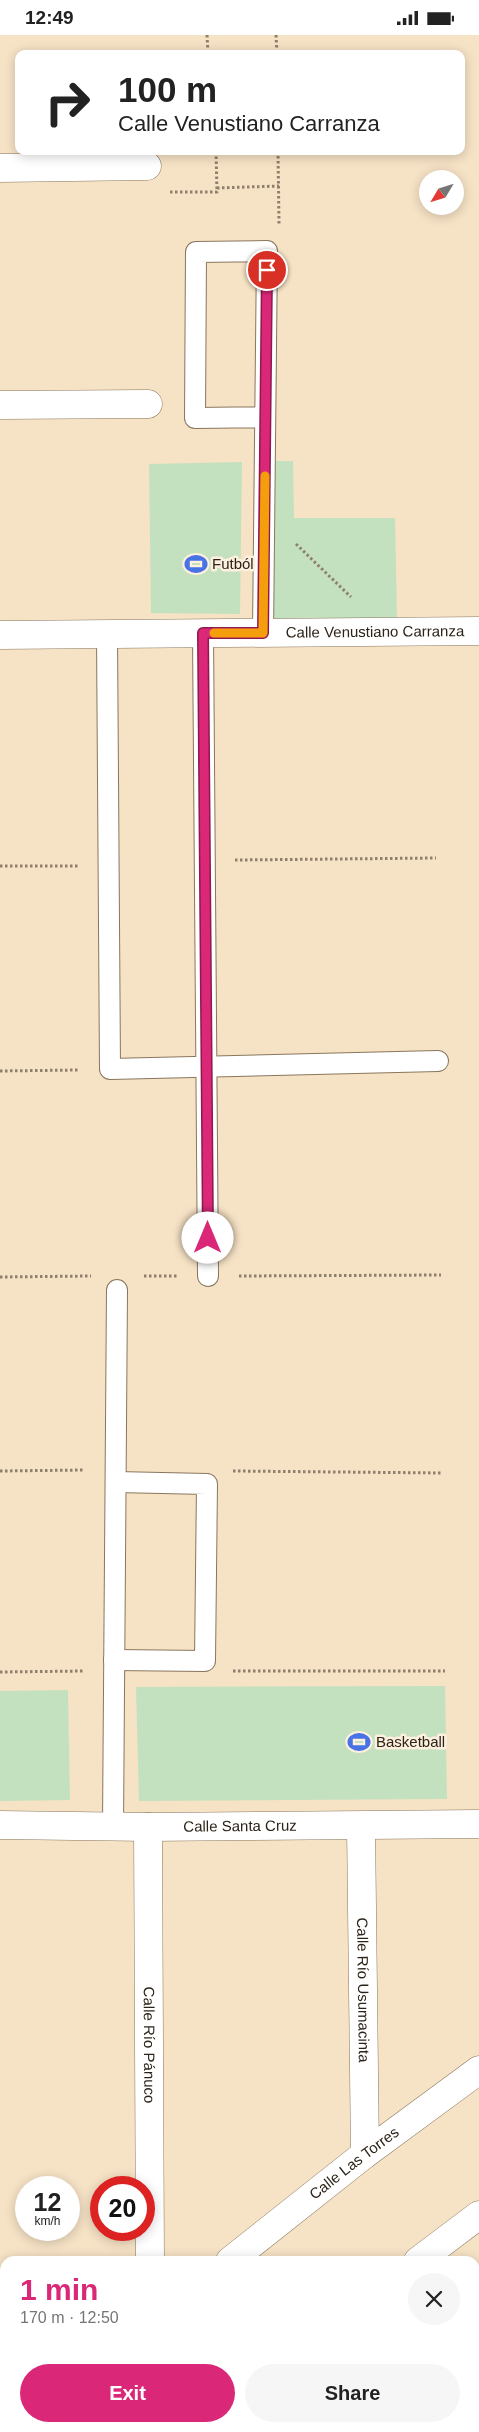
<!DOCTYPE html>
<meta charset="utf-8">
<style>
body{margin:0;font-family:Helvetica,sans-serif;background:#f6f6f6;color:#222;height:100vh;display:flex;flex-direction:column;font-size:19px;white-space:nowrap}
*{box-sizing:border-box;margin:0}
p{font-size:16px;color:#767676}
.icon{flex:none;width:28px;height:28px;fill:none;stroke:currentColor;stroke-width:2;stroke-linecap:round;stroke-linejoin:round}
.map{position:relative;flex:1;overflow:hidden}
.details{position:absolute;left:0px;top:2221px;width:480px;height:176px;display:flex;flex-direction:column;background:#fff;border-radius:15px 15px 0 0;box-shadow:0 2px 12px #0003}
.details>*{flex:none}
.top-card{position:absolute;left:15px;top:15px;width:450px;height:105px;border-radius:10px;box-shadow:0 2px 12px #0003;background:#fff;color:#222;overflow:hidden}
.needle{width:32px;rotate:232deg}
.tools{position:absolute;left:419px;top:135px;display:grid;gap:10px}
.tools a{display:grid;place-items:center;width:45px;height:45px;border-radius:50%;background:#fff;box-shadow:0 2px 12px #0003;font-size:25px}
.speed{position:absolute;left:15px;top:2141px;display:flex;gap:10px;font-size:25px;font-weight:700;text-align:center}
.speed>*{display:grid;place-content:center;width:65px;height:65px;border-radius:50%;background:#fff;box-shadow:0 2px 12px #0003;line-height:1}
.speed small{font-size:12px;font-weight:400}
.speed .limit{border:8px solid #d22;background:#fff;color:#111}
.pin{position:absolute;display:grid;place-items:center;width:42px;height:42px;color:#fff;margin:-21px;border:2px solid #fff;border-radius:50%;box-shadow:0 1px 5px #0007}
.me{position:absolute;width:55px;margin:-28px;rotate:0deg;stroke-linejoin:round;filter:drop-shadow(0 0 4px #0008)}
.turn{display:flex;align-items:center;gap:18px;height:105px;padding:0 20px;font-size:22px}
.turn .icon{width:65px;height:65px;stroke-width:2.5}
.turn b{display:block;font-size:35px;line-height:42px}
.round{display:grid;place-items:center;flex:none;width:52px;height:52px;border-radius:26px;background:#f6f6f6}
.head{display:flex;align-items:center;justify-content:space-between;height:85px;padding:0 20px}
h1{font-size:30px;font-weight:800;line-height:38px;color:#db2777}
.cta{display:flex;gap:10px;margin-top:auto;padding:10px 20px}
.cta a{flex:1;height:58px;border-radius:30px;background:#db2777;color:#fff;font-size:20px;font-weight:800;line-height:58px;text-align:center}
.cta a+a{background:#f6f6f6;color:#222}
.status{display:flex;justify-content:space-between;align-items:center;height:35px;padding:0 25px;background:#fff;direction:ltr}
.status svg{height:14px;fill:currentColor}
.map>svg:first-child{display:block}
.green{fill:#c3e1be}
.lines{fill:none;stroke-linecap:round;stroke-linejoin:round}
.lane-casing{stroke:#89775d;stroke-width:22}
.street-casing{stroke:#89775d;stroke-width:29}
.path{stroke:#8e806d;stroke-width:3;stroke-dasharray:2.5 2.5;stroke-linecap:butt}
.lane{stroke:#fff;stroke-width:20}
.street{stroke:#fff;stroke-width:28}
.route-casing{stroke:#8e194d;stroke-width:12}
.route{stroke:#db2777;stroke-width:9}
.slow{stroke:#f59e0b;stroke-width:9}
.labels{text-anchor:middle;stroke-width:5;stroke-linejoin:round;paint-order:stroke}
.poi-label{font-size:15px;fill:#2c2419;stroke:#fdf0df;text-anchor:start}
.street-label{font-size:15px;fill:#2c2419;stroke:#fdf0df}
</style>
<div class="status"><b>12:49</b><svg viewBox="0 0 49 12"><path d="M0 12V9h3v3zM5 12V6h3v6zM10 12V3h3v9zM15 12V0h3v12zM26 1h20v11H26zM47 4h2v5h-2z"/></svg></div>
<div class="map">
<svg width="479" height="2397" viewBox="0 0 479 2397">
<rect width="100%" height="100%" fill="#f6e2c5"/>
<g class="green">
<polygon points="272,426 293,426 294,483 395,483 397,584 271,585"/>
<polygon points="242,427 240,579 151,578 149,429"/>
<polygon points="445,1651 447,1764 139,1766 136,1652"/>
<polygon points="68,1655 70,1765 0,1766 0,1656"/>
</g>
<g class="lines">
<defs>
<g id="lane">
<polyline points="203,598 208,1241"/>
<polyline points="263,598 267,216 196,217 195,383 265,382"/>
<polyline points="107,599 110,1034 438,1026"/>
<polyline points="114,1625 205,1626 207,1449 116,1447"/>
<polyline points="113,1791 117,1255"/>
</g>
<g id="street">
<polyline points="0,133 147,131"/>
<polyline points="0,370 148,369"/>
<path id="s1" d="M0,600L479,596"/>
<path id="s2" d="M0,1790L148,1792L479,1789"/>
<path id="s3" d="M361,1791L365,2119"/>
<path id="s4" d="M148,1792L150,2226"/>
<path id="s5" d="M230,2226L365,2119L479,2035"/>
<polyline points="418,2226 479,2180"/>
<polyline points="17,2397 22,2392"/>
<polyline points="188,2397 194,2392"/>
<polyline points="347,2397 347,2392"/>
</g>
</defs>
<use href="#lane" class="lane-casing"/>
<use href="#street" class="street-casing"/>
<g class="path">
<polyline points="207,0 208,19"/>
<polyline points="276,0 277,19"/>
<polyline points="278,116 279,189"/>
<polyline points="217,153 279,151"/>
<polyline points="170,157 217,157 216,116"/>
<polyline points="296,509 351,562"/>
<polyline points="235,825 436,823"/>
<polyline points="0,831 78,831"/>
<polyline points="0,1036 79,1035"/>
<polyline points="144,1241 178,1241"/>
<polyline points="239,1241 441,1240"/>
<polyline points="0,1242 91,1241"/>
<polyline points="0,1436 84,1435"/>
<polyline points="233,1436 443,1438"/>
<polyline points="233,1636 445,1636"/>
<polyline points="0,1637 84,1636"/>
</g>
<use href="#lane" class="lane"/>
<use href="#street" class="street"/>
</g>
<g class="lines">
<defs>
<polyline id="route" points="208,1203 203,598 263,598 267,235"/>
</defs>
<use href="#route" class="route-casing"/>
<use href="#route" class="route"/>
<polyline class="slow" points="214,598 263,598 265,441"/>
</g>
<defs>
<symbol id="stadium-bare" viewBox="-9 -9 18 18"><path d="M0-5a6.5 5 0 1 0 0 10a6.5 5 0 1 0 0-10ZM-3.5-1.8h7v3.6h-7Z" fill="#4773e5" stroke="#fdf0df" stroke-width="2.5" paint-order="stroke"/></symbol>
</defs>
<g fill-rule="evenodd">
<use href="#stadium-bare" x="180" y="513" width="32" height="32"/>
<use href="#stadium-bare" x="343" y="1691" width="32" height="32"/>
</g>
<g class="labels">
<g class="poi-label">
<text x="212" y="534">Futból</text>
<text x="376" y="1712">Basketball</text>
</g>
<g class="street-label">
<text dy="5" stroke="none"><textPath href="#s1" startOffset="375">Calle Venustiano Carranza</textPath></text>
<text dy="5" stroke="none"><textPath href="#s2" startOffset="240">Calle Santa Cruz</textPath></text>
<text dy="5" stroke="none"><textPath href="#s3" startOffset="164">Calle Río Usumacinta</textPath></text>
<text dy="5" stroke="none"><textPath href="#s4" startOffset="218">Calle Río Pánuco</textPath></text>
<text dy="5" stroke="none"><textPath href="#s5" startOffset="158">Calle Las Torres</textPath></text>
</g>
</g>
</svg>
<div class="tools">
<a><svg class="needle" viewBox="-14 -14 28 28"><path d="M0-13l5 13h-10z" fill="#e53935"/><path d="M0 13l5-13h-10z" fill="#767676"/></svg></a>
</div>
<div class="speed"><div>12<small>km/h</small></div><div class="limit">20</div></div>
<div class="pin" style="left:267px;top:235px;background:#d93025"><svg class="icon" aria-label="arrive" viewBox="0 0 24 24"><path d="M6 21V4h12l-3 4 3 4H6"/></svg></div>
<svg class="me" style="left:208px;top:1203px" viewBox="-20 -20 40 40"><circle r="19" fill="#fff"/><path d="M0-13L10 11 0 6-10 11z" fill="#db2777"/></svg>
<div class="top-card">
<div class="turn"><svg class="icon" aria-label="right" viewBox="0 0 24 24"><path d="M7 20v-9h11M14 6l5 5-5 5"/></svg><div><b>100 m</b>Calle Venustiano Carranza</div></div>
</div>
<section class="details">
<div class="head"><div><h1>1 min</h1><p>170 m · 12:50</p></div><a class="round"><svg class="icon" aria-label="close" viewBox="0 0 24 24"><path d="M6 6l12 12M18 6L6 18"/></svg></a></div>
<div class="cta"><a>Exit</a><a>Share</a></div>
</section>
</div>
